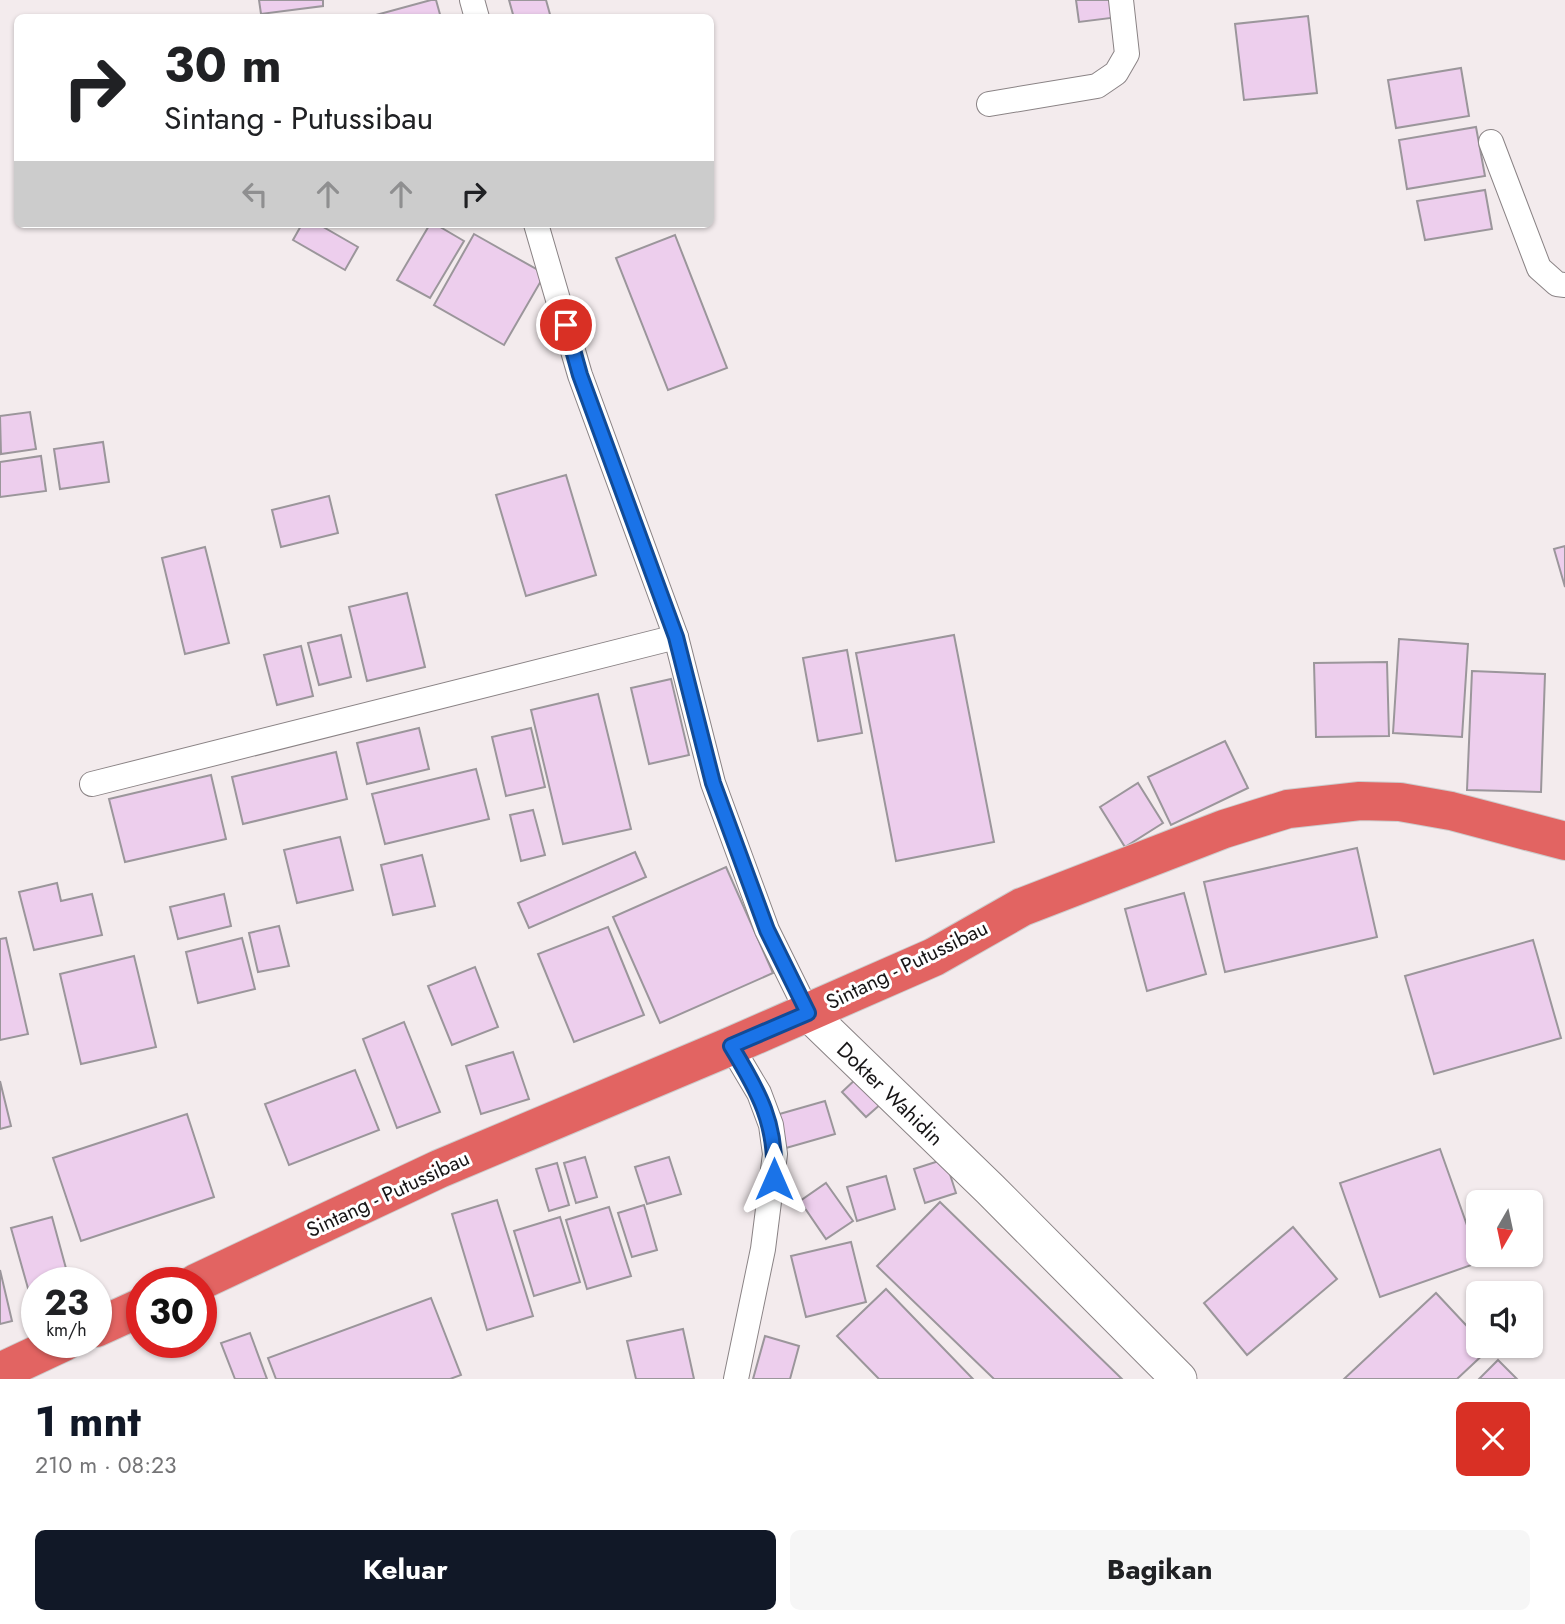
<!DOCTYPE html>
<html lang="id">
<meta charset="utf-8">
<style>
body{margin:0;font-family:Jost,sans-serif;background:#f6f6f6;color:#202124;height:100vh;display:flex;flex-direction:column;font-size:26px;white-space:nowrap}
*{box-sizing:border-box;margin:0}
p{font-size:23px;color:#757577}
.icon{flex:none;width:38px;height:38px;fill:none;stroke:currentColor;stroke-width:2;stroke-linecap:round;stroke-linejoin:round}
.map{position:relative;height:1379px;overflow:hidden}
.side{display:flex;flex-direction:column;background:#fff;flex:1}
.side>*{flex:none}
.hud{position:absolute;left:14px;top:14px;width:700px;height:214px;border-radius:10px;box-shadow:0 2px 5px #0004;background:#fff;color:#202124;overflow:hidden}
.needle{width:46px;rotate:189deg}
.buttons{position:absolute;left:1466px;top:1190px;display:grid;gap:14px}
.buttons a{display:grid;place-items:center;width:77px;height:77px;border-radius:10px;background:#fff;box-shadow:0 2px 5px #0004;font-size:35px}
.speed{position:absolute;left:21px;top:1267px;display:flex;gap:14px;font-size:35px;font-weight:700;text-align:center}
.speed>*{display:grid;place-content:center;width:91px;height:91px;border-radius:50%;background:#fff;box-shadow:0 2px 5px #0004;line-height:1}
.speed small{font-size:18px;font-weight:400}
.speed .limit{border:10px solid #d22;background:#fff;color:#111}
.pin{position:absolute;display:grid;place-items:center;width:60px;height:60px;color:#fff;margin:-30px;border:4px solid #fff;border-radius:50%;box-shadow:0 2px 7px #0007}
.me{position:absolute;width:77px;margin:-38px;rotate:0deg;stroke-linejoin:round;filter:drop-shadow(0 0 5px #0008)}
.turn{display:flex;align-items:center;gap:24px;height:147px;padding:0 35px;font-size:32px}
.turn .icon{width:91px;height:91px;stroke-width:2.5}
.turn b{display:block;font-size:49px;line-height:60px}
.lanes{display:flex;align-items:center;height:66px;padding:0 35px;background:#0003;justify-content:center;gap:35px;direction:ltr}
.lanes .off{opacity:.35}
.round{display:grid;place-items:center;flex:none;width:74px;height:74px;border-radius:10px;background:#f6f6f6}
.overview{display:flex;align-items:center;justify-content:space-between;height:119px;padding:0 35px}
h1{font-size:42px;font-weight:700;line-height:52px;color:#111827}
.cta{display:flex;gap:14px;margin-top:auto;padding:14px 35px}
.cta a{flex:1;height:80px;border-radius:10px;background:#111827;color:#fff;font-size:28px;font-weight:700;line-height:80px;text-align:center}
.cta a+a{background:#f6f6f6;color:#202124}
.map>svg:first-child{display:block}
.building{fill:#edceed;stroke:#9b969b;stroke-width:2}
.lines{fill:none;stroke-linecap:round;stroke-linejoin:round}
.street-casing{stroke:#8a8385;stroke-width:26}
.secondary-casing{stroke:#8a8385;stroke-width:37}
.highway-casing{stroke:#ccc;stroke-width:40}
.street{stroke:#fff;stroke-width:24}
.secondary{stroke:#fff;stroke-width:35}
.highway{stroke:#e26462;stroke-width:38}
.route-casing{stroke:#114b97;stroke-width:18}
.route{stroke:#1a73e8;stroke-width:12}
.labels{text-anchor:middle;stroke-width:6;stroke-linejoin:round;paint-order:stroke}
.street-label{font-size:21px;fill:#171516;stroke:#fff}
</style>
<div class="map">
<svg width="1565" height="1379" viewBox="0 0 1565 1379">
<rect width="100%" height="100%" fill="#f3ebed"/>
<g class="building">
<polygon points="259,0 323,0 323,6 261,14"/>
<polygon points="431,0 436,0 441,18 365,18"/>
<polygon points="509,0 546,0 551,18 514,18"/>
<polygon points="1076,0 1117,0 1119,17 1079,22"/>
<polygon points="1308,16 1317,93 1244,100 1235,24"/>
<polygon points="1461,68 1469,116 1396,128 1388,80"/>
<polygon points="1476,127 1485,176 1407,189 1399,140"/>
<polygon points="1485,190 1492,229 1425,240 1417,201"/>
<polygon points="302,224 318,224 358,247 345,270 293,240"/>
<polygon points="430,224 435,224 464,241 430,298 397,280"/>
<polygon points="474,234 545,274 504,345 434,305"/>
<polygon points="675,235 727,368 668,390 616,258"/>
<polygon points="30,412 36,449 1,454 0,416"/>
<polygon points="103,442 109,482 60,489 54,449"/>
<polygon points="41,456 46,491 0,497 0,462"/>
<polygon points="566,475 596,575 526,596 496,495"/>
<polygon points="329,496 338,533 281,547 272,510"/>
<polygon points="1565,546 1565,587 1554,549"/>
<polygon points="205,547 229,643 185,654 162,558"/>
<polygon points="407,593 425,667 367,681 349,607"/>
<polygon points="341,635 351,677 319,685 308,643"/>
<polygon points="954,635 994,842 896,861 856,653"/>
<polygon points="1399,639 1468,644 1462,737 1393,733"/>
<polygon points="301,646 313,696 277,705 264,655"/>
<polygon points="847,650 862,733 818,741 803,658"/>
<polygon points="1387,662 1389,736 1316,737 1314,663"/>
<polygon points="1472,671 1545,674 1541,792 1467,790"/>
<polygon points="671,679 689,755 649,764 631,688"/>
<polygon points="598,694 631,829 563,844 531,710"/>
<polygon points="419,728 429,769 367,784 357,743"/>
<polygon points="531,728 545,787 506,796 492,737"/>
<polygon points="1225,741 1248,788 1171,825 1148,777"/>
<polygon points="336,752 347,799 243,824 232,777"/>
<polygon points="476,769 489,819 385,844 372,794"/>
<polygon points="211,775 226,839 125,862 109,799"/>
<polygon points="1138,783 1163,823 1125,847 1100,807"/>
<polygon points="533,810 545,855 521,861 510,815"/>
<polygon points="340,837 353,890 297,903 284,850"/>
<polygon points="1357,848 1377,937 1225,972 1204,882"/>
<polygon points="635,852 646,877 529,928 518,903"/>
<polygon points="422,855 435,906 393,915 381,865"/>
<polygon points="726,867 773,973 660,1023 613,917"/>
<polygon points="57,883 61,901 92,894 102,935 34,950 19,892"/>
<polygon points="1184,893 1206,974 1147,991 1125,909"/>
<polygon points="224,894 231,926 178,939 170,907"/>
<polygon points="279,926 289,966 258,972 249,933"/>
<polygon points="608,927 644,1015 574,1042 538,954"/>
<polygon points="6,938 28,1034 0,1040 0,939"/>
<polygon points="242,938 255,989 198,1003 186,952"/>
<polygon points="1533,940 1561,1038 1434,1074 1405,976"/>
<polygon points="134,956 156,1047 81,1064 60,974"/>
<polygon points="475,967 498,1027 452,1045 428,986"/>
<polygon points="404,1022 440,1112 397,1128 363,1039"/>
<polygon points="513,1052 529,1099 481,1114 466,1066"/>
<polygon points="355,1070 379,1130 289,1165 265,1104"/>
<polygon points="858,1077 882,1103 866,1117 842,1092"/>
<polygon points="0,1081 11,1126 0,1129"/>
<polygon points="825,1101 835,1134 786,1148 776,1115"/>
<polygon points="187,1114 214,1197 81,1241 53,1158"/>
<polygon points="1440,1149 1480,1262 1380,1297 1340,1183"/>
<polygon points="585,1157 597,1197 576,1203 564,1163"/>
<polygon points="669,1157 681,1194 647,1204 635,1167"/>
<polygon points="945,1159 956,1193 925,1203 914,1169"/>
<polygon points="557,1163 569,1205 549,1211 536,1169"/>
<polygon points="886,1176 895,1209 857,1221 847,1187"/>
<polygon points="826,1183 853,1221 826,1239 800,1201"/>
<polygon points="497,1200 533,1316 487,1330 452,1214"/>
<polygon points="940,1202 1122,1379 994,1379 877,1266"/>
<polygon points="644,1205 657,1250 632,1257 618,1213"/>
<polygon points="609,1207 631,1276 587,1289 566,1220"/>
<polygon points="52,1217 70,1283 37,1283 37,1297 31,1299 11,1228"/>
<polygon points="560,1217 580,1282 534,1296 514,1231"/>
<polygon points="1293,1227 1337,1279 1247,1355 1204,1303"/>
<polygon points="851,1242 866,1302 806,1317 791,1256"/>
<polygon points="0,1270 12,1321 0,1324"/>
<polygon points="886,1289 973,1379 879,1379 837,1336"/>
<polygon points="1436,1293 1479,1339 1479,1346 1485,1346 1489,1349 1457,1379 1344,1379"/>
<polygon points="431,1298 461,1375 450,1379 276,1379 268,1358"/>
<polygon points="683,1329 694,1379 636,1379 627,1341"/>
<polygon points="250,1333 267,1379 235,1379 221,1343"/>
<polygon points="765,1336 799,1346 790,1379 753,1379"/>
<polygon points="1498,1360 1517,1379 1479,1379"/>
</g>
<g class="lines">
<defs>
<g id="street">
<polyline points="472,0 477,18"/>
<polyline points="989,104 1097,86 1116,73 1127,54 1121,0"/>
<polyline points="1491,142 1539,268 1557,284 1565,285"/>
<polyline points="536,224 580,375 676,637 713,783 767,930 808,1013"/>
<polyline points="92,784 676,637"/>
<polyline points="731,1046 759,1093 771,1125 775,1154 763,1249 736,1379"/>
</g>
<polyline id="secondary" points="808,1013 990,1189 1179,1379"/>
<g id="highway">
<polyline points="196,1283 439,1169 731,1046 934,957 1022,907 1224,829 1288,809 1360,801 1400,802 1451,811 1565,841"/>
<polyline points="96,1328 142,1307"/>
<polyline points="0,1372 64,1342"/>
</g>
</defs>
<use href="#street" class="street-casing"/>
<use href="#secondary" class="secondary-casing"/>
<use href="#highway" class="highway-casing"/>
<use href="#street" class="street"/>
<use href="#secondary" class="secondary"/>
<use href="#highway" class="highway"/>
</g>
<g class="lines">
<defs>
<path id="route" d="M566,325L580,375L676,637L713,783L767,930L808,1013L731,1046C759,1092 777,1124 774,1179"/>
</defs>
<use href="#route" class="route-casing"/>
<use href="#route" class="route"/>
</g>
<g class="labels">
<g class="street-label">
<text transform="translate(907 965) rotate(-26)" y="7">Sintang - Putussibau</text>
<text transform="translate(890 1094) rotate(44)" y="7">Dokter Wahidin</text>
<text transform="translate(388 1194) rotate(-25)" y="7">Sintang - Putussibau</text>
</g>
</g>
</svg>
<div class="buttons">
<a><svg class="needle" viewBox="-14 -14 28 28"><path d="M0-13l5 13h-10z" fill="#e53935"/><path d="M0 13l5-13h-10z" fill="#757577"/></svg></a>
<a><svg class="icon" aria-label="sound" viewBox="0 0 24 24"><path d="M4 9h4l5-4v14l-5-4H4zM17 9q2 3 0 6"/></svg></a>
</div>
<div class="speed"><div>23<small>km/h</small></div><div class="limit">30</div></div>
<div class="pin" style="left:566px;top:325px;background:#d93025"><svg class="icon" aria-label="arrive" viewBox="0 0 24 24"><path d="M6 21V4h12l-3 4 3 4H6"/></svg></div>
<svg class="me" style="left:774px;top:1179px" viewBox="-20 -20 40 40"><path d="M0-17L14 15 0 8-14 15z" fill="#1a73e8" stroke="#fff" stroke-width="4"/></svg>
<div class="hud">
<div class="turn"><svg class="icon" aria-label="right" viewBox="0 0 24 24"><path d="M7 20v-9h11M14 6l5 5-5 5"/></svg><div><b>30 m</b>Sintang - Putussibau</div></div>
<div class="lanes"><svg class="icon off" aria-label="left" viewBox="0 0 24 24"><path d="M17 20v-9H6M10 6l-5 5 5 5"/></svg><svg class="icon off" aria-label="ahead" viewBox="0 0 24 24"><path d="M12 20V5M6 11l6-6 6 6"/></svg><svg class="icon off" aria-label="ahead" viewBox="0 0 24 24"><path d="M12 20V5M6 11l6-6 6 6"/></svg><svg class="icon" aria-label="right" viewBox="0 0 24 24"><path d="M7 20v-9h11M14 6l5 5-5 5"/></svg></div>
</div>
</div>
<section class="side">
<div class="overview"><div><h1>1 mnt</h1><p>210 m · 08:23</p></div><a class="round" style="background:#d93025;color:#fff"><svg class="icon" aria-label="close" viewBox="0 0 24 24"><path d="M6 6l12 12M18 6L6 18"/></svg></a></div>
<div class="cta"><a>Keluar</a><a>Bagikan</a></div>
</section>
